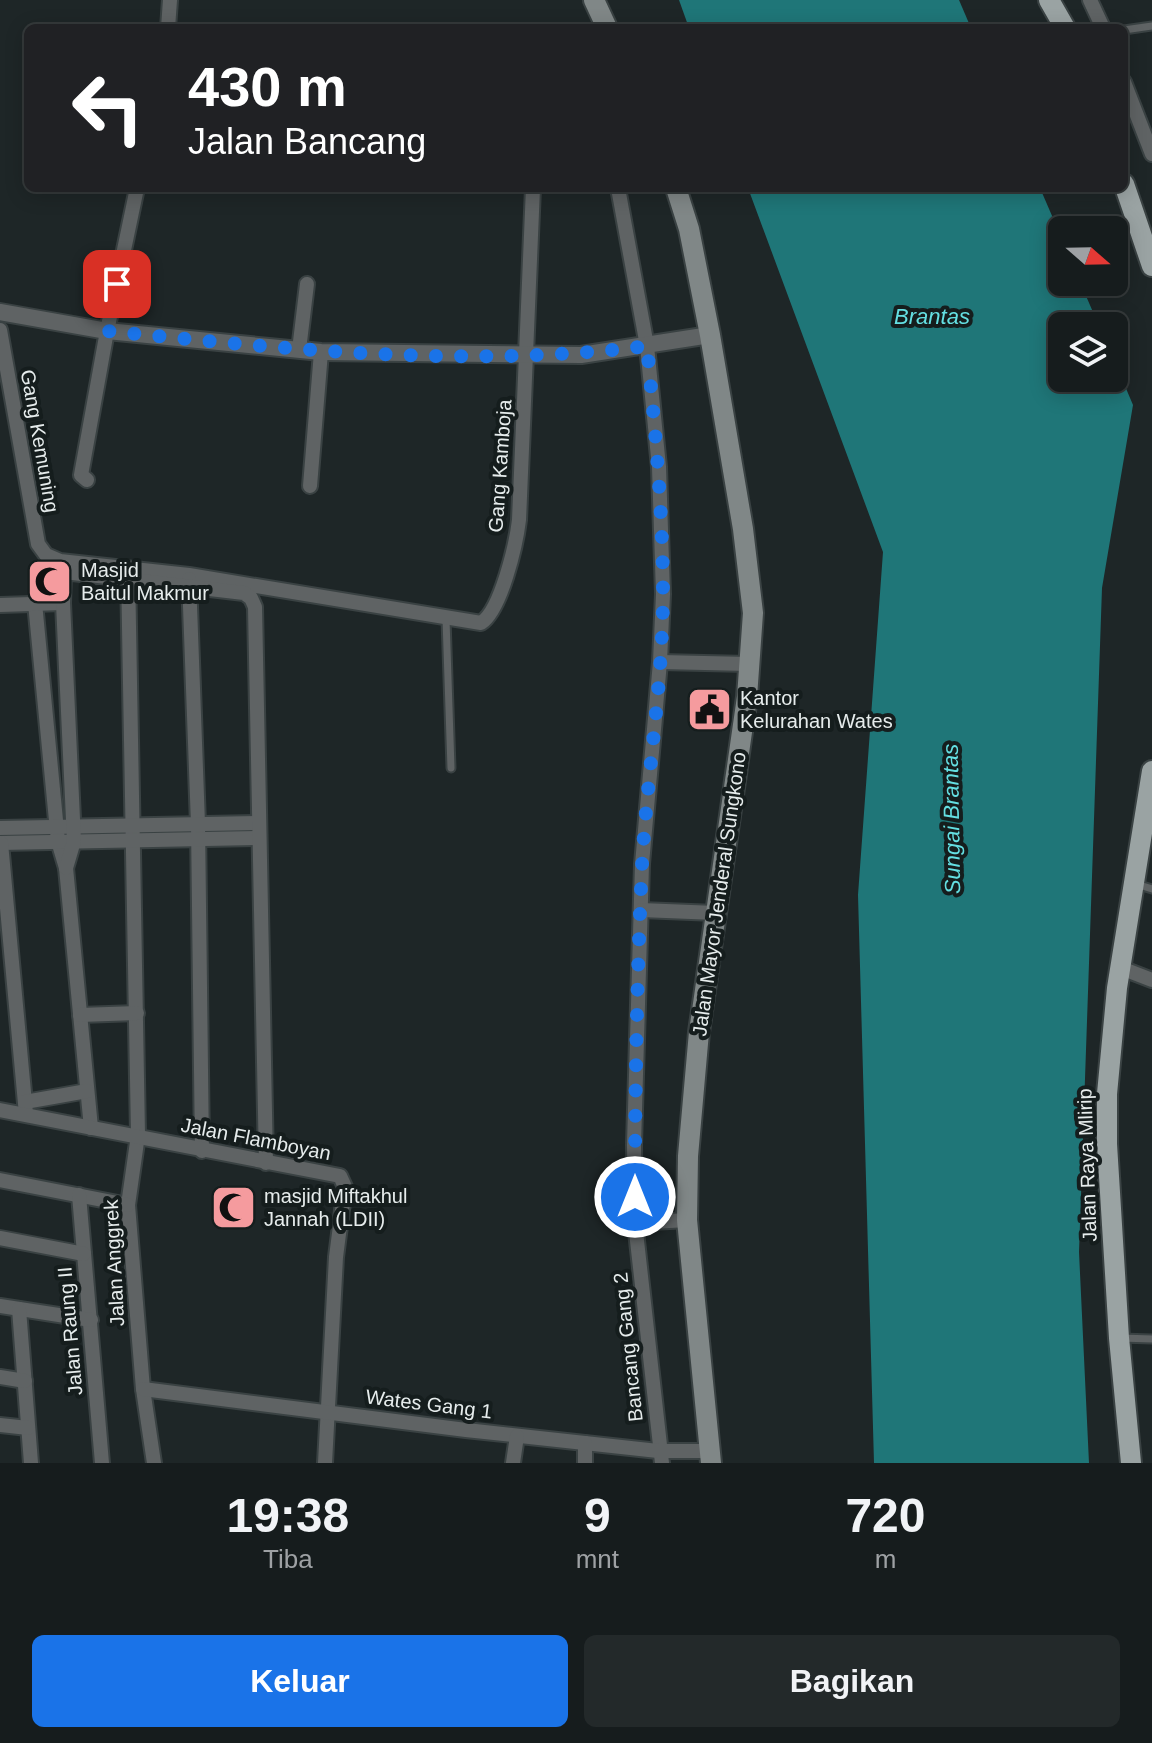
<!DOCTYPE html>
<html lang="id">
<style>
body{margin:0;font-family:Helvetica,sans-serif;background:#23292a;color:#f1f3f6;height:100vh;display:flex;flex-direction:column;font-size:30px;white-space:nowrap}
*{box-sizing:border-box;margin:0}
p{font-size:26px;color:#9ea1a4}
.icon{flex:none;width:44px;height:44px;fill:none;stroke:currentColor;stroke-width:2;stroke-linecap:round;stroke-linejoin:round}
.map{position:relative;height:1463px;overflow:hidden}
.sheet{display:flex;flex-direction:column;background:#161c1d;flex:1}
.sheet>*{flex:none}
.guide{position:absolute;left:24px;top:24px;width:1104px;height:168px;border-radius:12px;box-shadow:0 4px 20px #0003,0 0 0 2px #353a3b;background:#202124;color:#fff;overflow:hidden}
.needle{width:52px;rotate:110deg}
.controls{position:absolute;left:1048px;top:216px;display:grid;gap:16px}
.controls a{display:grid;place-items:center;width:80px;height:80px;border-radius:12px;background:#161c1d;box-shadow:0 4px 20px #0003,0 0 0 2px #353a3b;font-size:40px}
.pin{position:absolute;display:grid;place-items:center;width:68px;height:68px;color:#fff;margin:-34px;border-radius:16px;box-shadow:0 4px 12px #0006}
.me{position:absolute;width:88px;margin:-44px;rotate:0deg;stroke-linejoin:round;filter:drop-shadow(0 0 6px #0008)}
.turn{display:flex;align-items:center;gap:28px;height:168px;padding:0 32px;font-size:36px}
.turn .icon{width:104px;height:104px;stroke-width:2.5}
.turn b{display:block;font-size:56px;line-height:68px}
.eta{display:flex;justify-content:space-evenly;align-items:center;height:136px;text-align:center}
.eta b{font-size:48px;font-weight:600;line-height:56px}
.cta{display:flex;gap:16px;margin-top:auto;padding:16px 32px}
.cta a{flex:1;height:92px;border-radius:12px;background:#1a73e8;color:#fff;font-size:32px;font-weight:600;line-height:92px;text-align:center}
.cta a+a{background:#23292a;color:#f1f3f6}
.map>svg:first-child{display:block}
.water{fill:#1f7678}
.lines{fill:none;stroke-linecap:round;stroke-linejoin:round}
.service-casing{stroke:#3a4243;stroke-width:11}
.minor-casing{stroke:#3a4243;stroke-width:18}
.tertiary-casing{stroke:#3a4243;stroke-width:20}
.secondary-casing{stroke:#3a4243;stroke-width:24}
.primary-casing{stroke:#3a4243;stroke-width:24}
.service{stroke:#5f6364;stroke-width:7}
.minor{stroke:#5f6364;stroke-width:14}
.tertiary{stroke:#5f6364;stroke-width:16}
.secondary{stroke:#808787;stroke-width:20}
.primary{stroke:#9aa3a3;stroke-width:20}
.route{stroke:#1a73e8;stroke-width:14;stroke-dasharray:0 25.2}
.labels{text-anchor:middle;stroke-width:8;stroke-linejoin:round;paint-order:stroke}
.street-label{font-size:20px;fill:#e6ecec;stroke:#151d1d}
.poi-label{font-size:20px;fill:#e6ecec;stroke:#151d1d;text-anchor:start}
.water-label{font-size:22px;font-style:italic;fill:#64dfe2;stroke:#151d1d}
</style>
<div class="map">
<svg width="1152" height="1463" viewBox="0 0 1152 1463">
<rect width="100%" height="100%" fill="#1e2627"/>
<g class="water">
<polygon points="679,0 959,0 971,28 689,28"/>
<polygon points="748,188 1040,188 1062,239 1062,282 1080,282 1099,326 1062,326 1062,378 1114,378 1114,360 1133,405 1102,588 1079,1252 1089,1463 874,1463 858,895 883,552"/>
</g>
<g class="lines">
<defs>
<g id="service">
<polyline points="1124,30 1152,26"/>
<polyline points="446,619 451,768"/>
<polyline points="1136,884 1152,889"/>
<polyline points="1121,1338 1152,1339"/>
</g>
<g id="minor">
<polyline points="1090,0 1103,28"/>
<polyline points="168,28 170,0"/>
<polyline points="1124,82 1152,154"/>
<polyline points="618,188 647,346 659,467 663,594 660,662 642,864 634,1145 635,1223 662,1463"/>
<path d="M0,330L38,544L46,555L60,561L189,575L481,623C501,610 516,545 519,520L533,188"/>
<polyline points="299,350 307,284"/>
<polyline points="87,480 81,475 107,331 137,188"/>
<polyline points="310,486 321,352"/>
<polyline points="128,570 138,1135 128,1205 143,1389 154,1463"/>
<polyline points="189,579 198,824 202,1151"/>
<polyline points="35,603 58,841 66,868 91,1128"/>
<polyline points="0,605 63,603"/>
<polyline points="660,662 749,664"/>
<polyline points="0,828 258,823"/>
<polyline points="0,843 258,838"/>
<polyline points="1,843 26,1114"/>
<polyline points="66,868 74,841 63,603 64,572 244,593 251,598 255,607 266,1163"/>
<polyline points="641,910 716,913"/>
<polyline points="1121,968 1152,980"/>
<polyline points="80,1015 137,1013"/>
<polyline points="25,1102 87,1091"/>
<polyline points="0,1110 340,1176 345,1187 336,1257 325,1463"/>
<polyline points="0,1180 128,1205"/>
<polyline points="79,1195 102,1463"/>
<polyline points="635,1223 687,1220"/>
<polyline points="0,1238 84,1254"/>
<polyline points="0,1306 91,1320"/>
<polyline points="19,1309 31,1463"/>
<polyline points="0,1377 25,1381"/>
<polyline points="143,1389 466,1430 658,1451 710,1451"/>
<polyline points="0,1425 28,1428"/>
<polyline points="513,1463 517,1436"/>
<polyline points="585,1463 585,1443"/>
</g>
<polyline id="tertiary" points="0,312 107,331 321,352 581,355 710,335"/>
<g id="secondary">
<polyline points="594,0 607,28"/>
<polyline points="676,188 689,229 710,335 743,529 753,613 747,697 699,1032 688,1156 687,1220 711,1463"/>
</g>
<g id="primary">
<polyline points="1049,0 1065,28"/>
<polyline points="1124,184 1152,266"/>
<polyline points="1131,1463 1119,1338 1107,1144 1107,1094 1117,988 1152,771"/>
</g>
</defs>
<use href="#service" class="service-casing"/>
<use href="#minor" class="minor-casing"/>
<use href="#tertiary" class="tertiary-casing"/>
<use href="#secondary" class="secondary-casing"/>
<use href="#primary" class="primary-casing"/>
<use href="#service" class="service"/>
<use href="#minor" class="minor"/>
<use href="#tertiary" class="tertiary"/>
<use href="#secondary" class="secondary"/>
<use href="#primary" class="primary"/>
</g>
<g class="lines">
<path class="route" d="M117,284L107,331C286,349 468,369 647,346C655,429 663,511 663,593C663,684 647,774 642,865C637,975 635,1086 635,1197"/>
</g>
<defs>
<symbol id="mosque-square" viewBox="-11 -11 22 22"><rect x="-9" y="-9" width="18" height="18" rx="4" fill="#f59b9e" stroke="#151d1d"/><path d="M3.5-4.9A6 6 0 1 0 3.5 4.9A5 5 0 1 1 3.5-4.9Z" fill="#111"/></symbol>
<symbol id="civic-square" viewBox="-11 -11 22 22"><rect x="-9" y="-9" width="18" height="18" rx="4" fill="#f59b9e" stroke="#151d1d"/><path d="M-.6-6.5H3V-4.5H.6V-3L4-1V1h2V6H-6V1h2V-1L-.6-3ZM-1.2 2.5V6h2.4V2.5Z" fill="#111"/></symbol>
</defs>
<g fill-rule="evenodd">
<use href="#mosque-square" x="24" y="556" width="51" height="51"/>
<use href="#civic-square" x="684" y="684" width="51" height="51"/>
<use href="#mosque-square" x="208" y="1182" width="51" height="51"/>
</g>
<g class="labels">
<g class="street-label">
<text transform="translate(40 441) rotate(80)" y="7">Gang Kemuning</text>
<text transform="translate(500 466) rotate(-86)" y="7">Gang Kamboja</text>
<text transform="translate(719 894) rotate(-82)" y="7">Jalan Mayor Jenderal Sungkono</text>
<text transform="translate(256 1139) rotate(11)" y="7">Jalan Flamboyan</text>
<text transform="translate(1087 1165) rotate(-92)" y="7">Jalan Raya Mlirip</text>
<text transform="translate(114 1263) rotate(-93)" y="7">Jalan Anggrek</text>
<text transform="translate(70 1331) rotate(-95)" y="7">Jalan Raung II</text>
<text transform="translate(628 1347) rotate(-96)" y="7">Bancang Gang 2</text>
<text transform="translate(429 1404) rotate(7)" y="7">Wates Gang 1</text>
</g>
<g class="poi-label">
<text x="81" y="577">Masjid<tspan x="81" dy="23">Baitul Makmur</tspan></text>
<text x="740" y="705">Kantor<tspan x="740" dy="23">Kelurahan Wates</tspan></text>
<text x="264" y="1203">masjid Miftakhul<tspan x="264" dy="23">Jannah (LDII)</tspan></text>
</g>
<g class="water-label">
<text x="932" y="324">Brantas</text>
<text transform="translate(951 819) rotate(-91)" y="8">Sungai Brantas</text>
</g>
</g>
</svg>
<div class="controls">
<a><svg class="needle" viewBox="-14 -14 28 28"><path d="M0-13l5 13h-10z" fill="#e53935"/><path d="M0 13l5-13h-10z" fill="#9ea1a4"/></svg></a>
<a><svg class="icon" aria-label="layers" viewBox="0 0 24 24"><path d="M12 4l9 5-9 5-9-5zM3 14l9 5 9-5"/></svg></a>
</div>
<div class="pin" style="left:117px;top:284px;background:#d93025"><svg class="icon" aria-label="arrive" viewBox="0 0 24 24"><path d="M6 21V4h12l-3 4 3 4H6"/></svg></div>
<svg class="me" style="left:635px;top:1197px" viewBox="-20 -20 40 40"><circle r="17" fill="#1a73e8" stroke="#fff" stroke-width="3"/><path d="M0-11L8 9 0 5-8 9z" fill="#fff"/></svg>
<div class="guide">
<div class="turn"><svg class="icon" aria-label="left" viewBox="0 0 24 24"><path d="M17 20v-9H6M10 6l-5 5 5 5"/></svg><div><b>430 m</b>Jalan Bancang</div></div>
</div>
</div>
<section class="sheet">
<div class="eta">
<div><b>19:38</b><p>Tiba</p></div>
<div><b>9</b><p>mnt</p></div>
<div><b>720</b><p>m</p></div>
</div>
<div class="cta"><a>Keluar</a><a>Bagikan</a></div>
</section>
